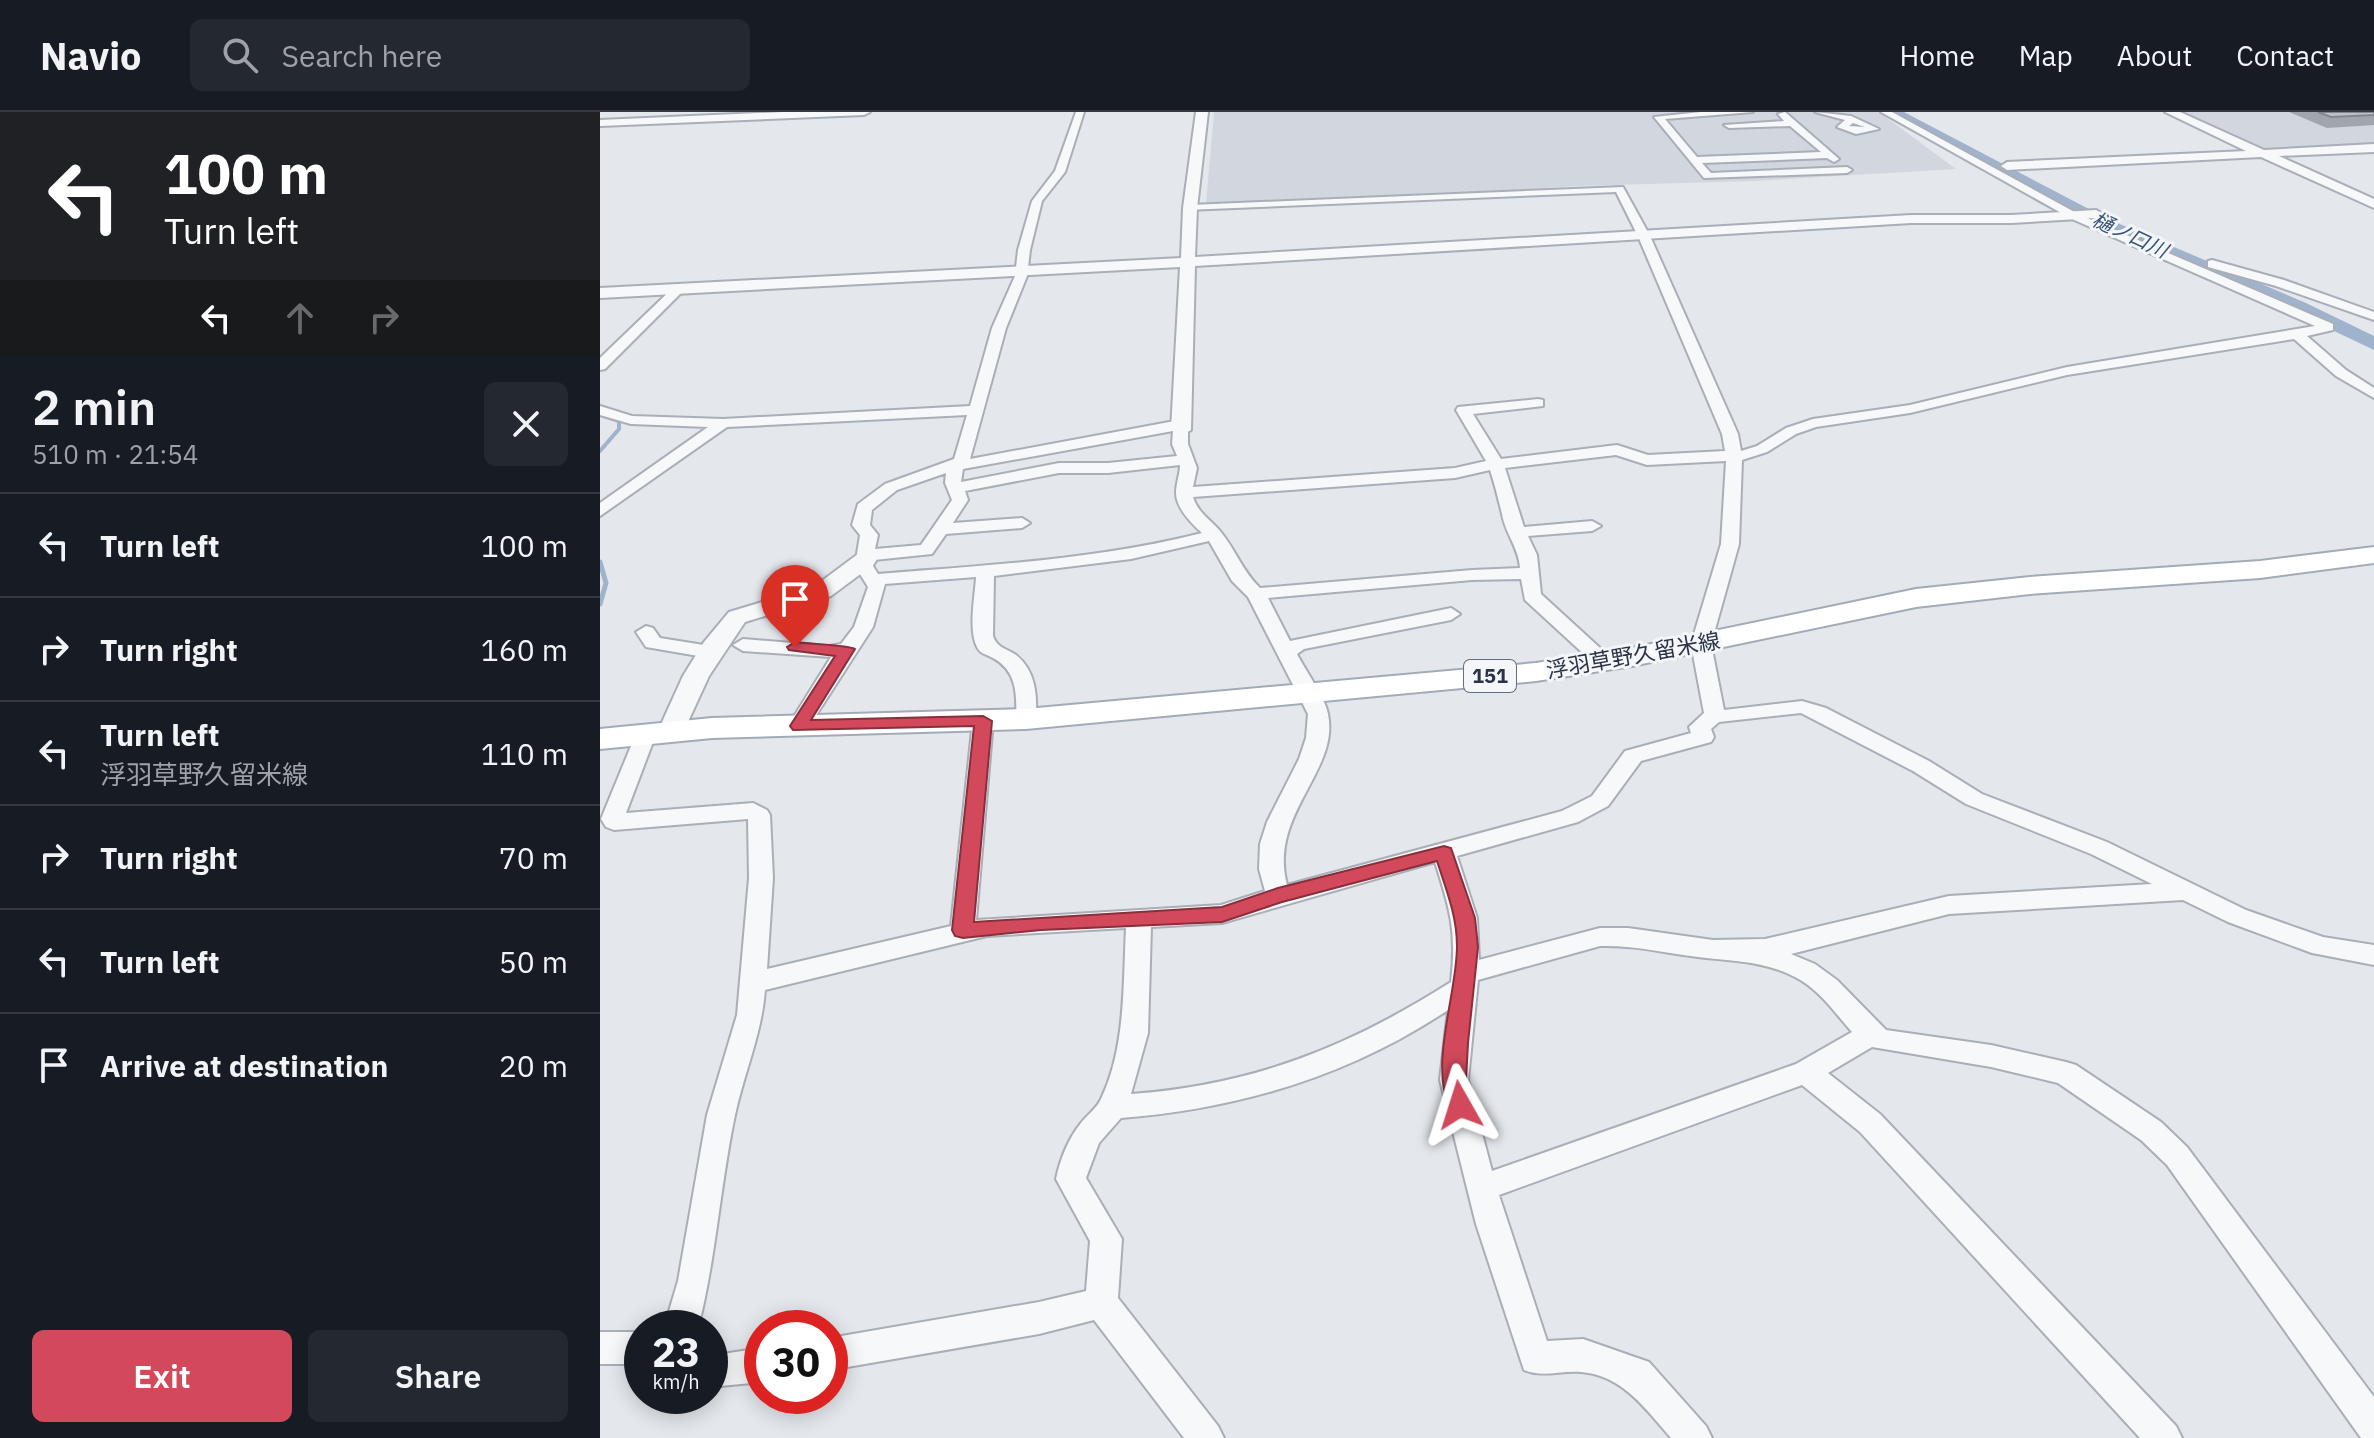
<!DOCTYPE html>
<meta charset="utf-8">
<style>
body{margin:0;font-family:"IBM Plex Sans","Noto Sans JP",sans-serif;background:#242831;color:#f1f3f6;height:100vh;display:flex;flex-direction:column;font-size:30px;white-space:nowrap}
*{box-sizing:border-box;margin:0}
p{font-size:26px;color:#9ea1a6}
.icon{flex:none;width:44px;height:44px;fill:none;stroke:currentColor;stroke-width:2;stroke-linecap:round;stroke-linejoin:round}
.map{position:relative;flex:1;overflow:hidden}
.side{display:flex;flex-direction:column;background:#171b24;width:600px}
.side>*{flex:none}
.top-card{background:#202124;color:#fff;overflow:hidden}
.speed{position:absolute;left:24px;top:1198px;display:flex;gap:16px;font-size:40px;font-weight:700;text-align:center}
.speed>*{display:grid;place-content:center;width:104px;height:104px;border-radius:50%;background:#171b24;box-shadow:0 4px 20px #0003;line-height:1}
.speed small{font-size:20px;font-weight:400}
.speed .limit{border:12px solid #d22;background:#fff;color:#111}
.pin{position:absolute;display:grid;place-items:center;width:68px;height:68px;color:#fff;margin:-82px -34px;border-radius:50% 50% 50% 0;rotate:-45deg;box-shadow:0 0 8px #0007}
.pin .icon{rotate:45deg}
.me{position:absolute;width:88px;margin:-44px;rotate:354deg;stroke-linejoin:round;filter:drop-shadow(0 0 6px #0008)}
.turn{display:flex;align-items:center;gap:28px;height:168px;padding:0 32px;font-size:36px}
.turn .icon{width:104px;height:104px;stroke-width:2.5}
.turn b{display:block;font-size:56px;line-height:68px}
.lanes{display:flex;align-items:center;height:76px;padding:0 32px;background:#0003;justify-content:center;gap:40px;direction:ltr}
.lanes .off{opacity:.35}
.round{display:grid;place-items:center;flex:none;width:84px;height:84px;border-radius:12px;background:#242831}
.summary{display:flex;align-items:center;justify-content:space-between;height:136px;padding:0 32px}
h1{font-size:48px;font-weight:600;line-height:60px}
.button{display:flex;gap:16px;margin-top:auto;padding:16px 32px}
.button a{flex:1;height:92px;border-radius:12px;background:#d1495b;color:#fff;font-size:32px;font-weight:600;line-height:92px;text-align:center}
.button a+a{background:#242831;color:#f1f3f6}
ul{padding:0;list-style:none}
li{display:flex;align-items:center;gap:24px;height:104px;padding:0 32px;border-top:2px solid #363941}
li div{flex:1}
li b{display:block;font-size:30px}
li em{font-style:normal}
header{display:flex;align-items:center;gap:48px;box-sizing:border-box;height:112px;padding:0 40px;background:#171b24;border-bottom:2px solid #363941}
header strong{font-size:38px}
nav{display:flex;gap:44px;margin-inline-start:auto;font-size:28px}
.search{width:560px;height:72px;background:#242831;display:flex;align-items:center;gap:20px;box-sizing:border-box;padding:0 28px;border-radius:12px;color:#9ea1a6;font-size:30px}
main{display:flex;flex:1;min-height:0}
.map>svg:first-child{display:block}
.built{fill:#d2d6de}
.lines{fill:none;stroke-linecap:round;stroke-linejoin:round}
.stream-far1{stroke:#9fb4cc;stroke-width:4}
.stream{stroke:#9fb4cc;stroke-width:5}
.river{fill:#9fb4cc;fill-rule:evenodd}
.minor-casing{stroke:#a9aeb7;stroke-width:4}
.tertiary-casing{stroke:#a9aeb7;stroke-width:4}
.primary-casing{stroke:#a3abb8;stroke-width:4}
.minor{fill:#f7f8fa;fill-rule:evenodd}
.tertiary{fill:#f7f8fa;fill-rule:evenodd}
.primary{fill:#fff;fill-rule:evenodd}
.wall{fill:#a1a5ae}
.building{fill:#bbc0ca;stroke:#83868d;stroke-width:2}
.route{fill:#d1495b;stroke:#882f3b;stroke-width:2}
.labels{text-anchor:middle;stroke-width:6;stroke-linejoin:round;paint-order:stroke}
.far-water-label{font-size:20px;font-style:italic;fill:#34527a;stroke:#f4f6f9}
.shield{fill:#f4f6f9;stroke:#676e7b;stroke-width:2}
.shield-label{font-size:20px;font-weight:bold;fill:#2b3445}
.street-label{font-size:22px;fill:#2b3445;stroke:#f4f6f9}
</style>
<header>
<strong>Navio</strong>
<div class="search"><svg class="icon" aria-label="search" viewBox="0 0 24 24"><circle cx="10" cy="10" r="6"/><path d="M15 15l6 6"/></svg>Search here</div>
<nav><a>Home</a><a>Map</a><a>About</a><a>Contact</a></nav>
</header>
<main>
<section class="side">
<div class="top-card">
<div class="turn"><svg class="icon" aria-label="left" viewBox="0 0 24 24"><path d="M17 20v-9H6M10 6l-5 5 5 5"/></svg><div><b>100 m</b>Turn left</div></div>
<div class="lanes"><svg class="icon" aria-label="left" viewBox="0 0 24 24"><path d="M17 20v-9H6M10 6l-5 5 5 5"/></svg><svg class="icon off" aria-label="ahead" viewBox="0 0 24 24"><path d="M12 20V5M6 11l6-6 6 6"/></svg><svg class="icon off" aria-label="right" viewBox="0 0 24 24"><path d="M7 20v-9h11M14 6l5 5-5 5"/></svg></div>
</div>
<div class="summary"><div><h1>2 min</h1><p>510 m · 21:54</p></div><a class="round"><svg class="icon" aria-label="close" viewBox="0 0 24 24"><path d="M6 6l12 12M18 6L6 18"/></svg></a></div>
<ul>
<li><svg class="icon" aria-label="left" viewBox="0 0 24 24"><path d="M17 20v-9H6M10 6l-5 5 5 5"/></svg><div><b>Turn left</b></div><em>100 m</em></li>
<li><svg class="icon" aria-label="right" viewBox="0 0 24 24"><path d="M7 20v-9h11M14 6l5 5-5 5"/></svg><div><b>Turn right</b></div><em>160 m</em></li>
<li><svg class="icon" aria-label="left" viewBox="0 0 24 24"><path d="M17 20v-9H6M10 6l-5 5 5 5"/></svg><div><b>Turn left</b><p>浮羽草野久留米線</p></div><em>110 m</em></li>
<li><svg class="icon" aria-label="right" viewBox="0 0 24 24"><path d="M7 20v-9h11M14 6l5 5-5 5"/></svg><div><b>Turn right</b></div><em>70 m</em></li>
<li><svg class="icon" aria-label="left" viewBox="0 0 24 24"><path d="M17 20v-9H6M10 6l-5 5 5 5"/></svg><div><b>Turn left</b></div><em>50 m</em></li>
<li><svg class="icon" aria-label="arrive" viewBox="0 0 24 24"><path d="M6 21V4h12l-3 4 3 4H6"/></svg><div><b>Arrive at destination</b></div><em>20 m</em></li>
</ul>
<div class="button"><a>Exit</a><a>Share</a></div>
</section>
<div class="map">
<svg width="1774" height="1326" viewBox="0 0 1774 1326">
<rect width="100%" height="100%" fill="#e4e7ec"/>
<g class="built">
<polygon points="614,0 1279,0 1356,57 1153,69 978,74 816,84 606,92"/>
<polygon points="1580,0 1774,0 1774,34 1659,36"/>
</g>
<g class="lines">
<polyline class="stream-far1" points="0,303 19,309 19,317 0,339"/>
<polyline class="stream" points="0,450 6,471 0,492"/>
<polygon class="river" points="1287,0 1304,0 1508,107 1706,191 1774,224 1774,238 1692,199 1496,115"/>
<defs>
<g id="minor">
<path d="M476,0H484L465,60L442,89L430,138L427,164L406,216L370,347L580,308L588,313V332L597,356L593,375L855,356L886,349L856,298L858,295L938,287L943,288V294L873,302L901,347L1017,333L1048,343L1125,339L1122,322L1038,124L1016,80L586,98V94L590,93L1023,75L1050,124L1138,322L1141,339L1157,334L1186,316L1213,307L1310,293L1467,255L1715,214L1472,107L1281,0H1292L1480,103L1733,212V218L1707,224L1746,258L1774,276V286L1736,264L1694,227L1467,263L1310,301L1216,315L1196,322L1167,340L1142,348L1139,432L1111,532L1124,598L1202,589L1226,596L1329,649L1382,682L1507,730L1646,798L1723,825L1774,833V853L1712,841L1628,810L1583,788L1349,802L1191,842L1215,852L1237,868L1286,918L1391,933L1466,950L1476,953L1561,1010L1587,1035L1774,1285V1326H1761L1567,1053L1541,1028L1458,971L1391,955L1272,935L1228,961L1280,1002L1576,1314L1582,1326H1540L1260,1020L1202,973L899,1083L947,1229L983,1227L1049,1250L1106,1314L1112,1326H1071C1046,1297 1022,1263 981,1260C961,1258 943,1266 924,1258L876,1112L840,968L848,898C749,964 638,997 521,1006L499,1031L486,1066L522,1127L518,1186L618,1314L624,1326H584L494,1208L439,1222L230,1258V1226L439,1190L486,1179L490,1129L456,1067C460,1048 468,1027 481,1011C487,1003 497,996 501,987C526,935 523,873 526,816L387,824L165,878C162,921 144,961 135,1003C120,1074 116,1146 98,1216H64L78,1169L107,1003L137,903L149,766L148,707L14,718L6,715L1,707L38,617L45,615L56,622L26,701L153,691L167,698L170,703L173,766L167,857L351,814L373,609L383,603L393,609L376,808L621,793L665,779L659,757L660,732L667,710L699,647L706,626L708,602L648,485L632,469L609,429L531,447L394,464L393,524C397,536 406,536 416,543C436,559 437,583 436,607L426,613L416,607C417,582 417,559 393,546C386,542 380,542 377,535C368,517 375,485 376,465L285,472L273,515L206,619L199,620L188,614L231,545L143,539L133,533L143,527L229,534L241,532L254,515L268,475L255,454L260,423L252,413L258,392L285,372L354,347L367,303L127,315L0,404V391L108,315L31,312L0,303V294L32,304L123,307L370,294L392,216L415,164L418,138L432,89L455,59ZM573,319L572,332L577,344L508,351H459L361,370L363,357ZM1016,343L1047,353L1126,349L1121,432L1091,532L1104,601L1089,615L1091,621L1025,639L992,684L962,699L687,773C668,702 740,659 728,602C725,585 705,558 697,542L704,537L851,508L860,502L851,496L690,529L668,486L872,468L921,467L925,488L998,555H1012L1015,551L1012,547L941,482L937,443L928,424L992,419L1001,414L992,409L924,415L905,356ZM580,353C580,362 576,371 576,381C576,396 591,411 602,421C495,448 387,453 278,462L273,454L274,448L332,442L346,422L422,416L430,411L422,406L353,411L368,388L365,379L459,361H508ZM890,358C895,373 898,386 902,402C905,421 919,436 920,456L872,458L660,476C642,459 636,438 620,419C610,407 598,401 593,385L855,366ZM346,361L345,371L352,388L321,433L275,437L278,423L270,413L272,398L297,378ZM1201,601L1313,659L1366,692L1491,742L1552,772L1349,784L1165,827L1113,828L1028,816H1000L879,848L877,806L857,744L978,710L1008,694L1041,649L1111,630L1114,625L1111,617L1119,610ZM835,750C850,797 857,820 851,870C749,935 653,973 531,982L548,921L551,815L622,811ZM1000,834C1034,833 1065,841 1098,845C1131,849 1165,849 1195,865C1219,877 1235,901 1252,920L1196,952L892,1059L868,968L878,868Z"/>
<polygon points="1101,0 1153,0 1065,7 1097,45 1221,40 1190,14 1129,16 1124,13 1184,9 1178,2 1185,0 1239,47 1234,50 1227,46 1102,51 1111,61 1247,55 1252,58 1247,61 1104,66 1054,5"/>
<path d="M1215,0L1251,4L1279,17L1256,22L1237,15L1245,8ZM1253,11L1265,15L1249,14Z"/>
<polygon points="1612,148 1684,168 1774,200 1774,208 1676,174 1608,155 1608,149"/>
<polygon points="76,173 86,176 5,257 0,258 0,246"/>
<polygon points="46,514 53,516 60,526 110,534 120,540 110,546 46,535 36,520"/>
<rect x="0" y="1220" width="42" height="32"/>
<polygon points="162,1236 162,1270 110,1275 110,1240 116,1243"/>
</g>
<g id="tertiary">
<polygon points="183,0 270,0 264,3 0,14 0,8"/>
<polygon points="596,0 608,0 597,96 595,145 1311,103 1411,103 1496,98 1503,102 1496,106 1411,111 1311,111 595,154 591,318 581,324 571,318 580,155 0,186 0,176 581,146 583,96"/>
<polygon points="1565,0 1580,0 1664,38 1774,32 1774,40 1679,44 1774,87 1774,96 1661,45 1407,58 1401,54 1407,50 1646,39"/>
<polygon points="266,440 274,442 277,447 274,452 231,484 145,510 109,564 81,625 71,627 61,625 58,619 83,564 104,530 129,500 215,474 258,442"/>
</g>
<polygon id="primary" points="1774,435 1774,451 1660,466 1430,482 1316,495 1032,554 936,569 426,617 112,626 0,637 0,617 112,606 426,597 936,551 1032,536 1316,477 1430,465 1660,449"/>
</defs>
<use href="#minor" class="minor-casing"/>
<use href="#tertiary" class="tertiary-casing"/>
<use href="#primary" class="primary-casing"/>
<use href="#minor" class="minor"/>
<use href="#tertiary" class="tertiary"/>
<use href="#primary" class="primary"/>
</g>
<polygon class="wall" points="1689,0 1774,0 1774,13 1727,16"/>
<polygon class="building" points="1718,0 1774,0 1774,3 1731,5"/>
<path class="route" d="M195,530C207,532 250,533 255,537L211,608L383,604L392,609L374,810L622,795L678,776L844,734L851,736L875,806L878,835L868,931L866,968L871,993L868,1000L860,1002L851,1000C828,953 857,884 857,834C857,804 846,777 837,749L682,790L622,810L441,818L363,826L355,824L352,818L374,614L193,618L190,614L235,544L189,538L187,535Z"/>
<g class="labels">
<g class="far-water-label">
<text transform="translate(1530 123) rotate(25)" y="7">樋ノ口川</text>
</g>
<rect class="shield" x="864" y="548" width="52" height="32" rx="6"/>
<g class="shield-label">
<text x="890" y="571">151</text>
</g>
<g class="street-label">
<text transform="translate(1033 543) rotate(-10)" y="8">浮羽草野久留米線</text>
</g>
</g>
</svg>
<div class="speed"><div>23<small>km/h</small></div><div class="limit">30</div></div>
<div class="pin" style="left:195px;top:535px;background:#d93025"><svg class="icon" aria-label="arrive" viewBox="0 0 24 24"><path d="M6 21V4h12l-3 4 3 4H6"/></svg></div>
<svg class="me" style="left:860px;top:993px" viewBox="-20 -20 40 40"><path d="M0-17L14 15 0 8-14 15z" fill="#d1495b" stroke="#fff" stroke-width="4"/></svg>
</div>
</main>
